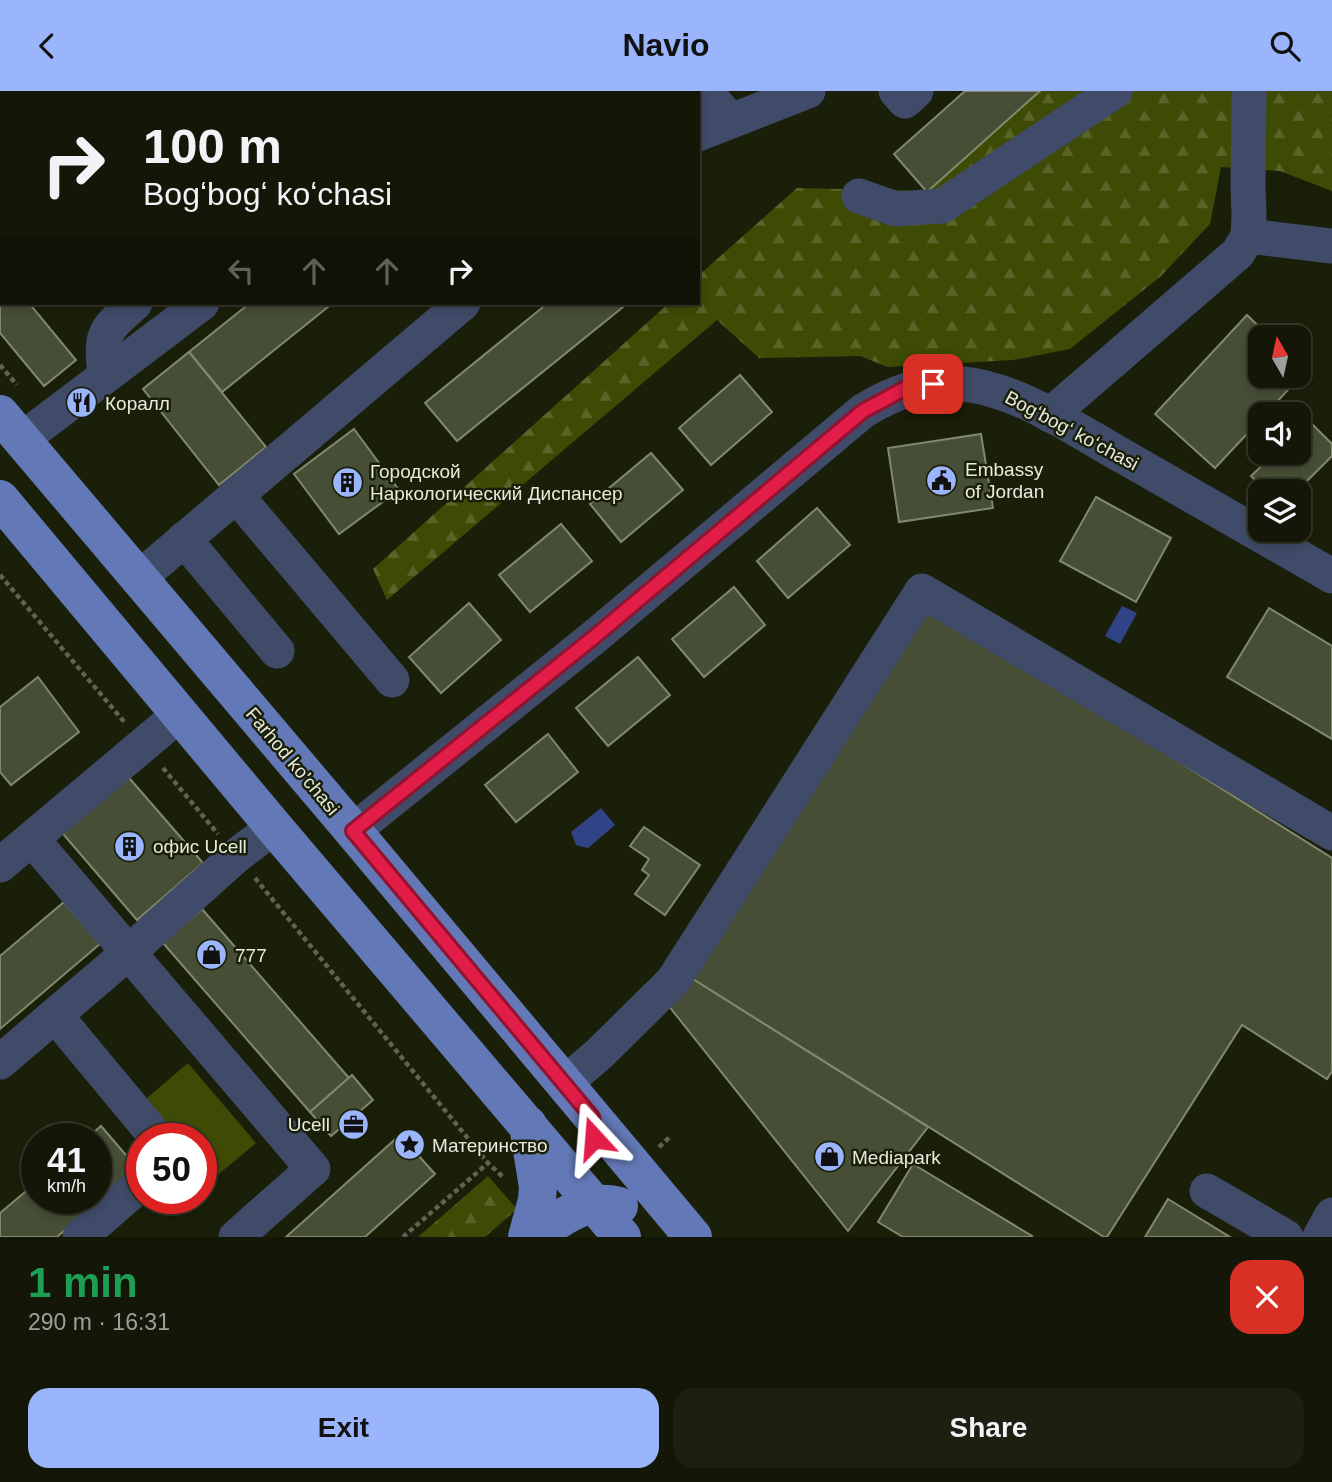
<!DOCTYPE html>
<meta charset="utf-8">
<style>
body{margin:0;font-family:Arial,sans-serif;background:#1d2011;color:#f1f3f6;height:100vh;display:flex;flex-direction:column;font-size:26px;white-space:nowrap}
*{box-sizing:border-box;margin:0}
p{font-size:23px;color:#9d9f9b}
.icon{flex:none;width:38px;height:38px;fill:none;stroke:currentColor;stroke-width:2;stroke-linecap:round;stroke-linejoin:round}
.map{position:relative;height:1146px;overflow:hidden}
.drawer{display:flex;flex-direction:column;background:#141707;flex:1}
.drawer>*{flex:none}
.hud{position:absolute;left:0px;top:0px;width:700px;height:214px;box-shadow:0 4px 10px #0003,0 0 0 2px #333628;background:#141707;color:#f1f3f6;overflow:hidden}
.needle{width:46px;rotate:351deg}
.fabs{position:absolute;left:1248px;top:234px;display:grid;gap:14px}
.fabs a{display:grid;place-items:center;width:63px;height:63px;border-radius:14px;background:#141707;box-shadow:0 4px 10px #0003,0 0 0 2px #333628;font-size:35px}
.speed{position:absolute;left:21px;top:1032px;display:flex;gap:14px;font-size:35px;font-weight:700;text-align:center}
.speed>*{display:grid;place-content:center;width:91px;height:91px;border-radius:50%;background:#141707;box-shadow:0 4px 10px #0003,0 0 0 2px #333628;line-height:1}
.speed small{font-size:18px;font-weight:400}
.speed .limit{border:10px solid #d22;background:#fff;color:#111}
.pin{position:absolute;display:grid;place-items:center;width:60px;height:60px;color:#fff;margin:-30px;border-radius:14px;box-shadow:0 4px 10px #0006}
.me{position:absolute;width:77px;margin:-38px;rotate:341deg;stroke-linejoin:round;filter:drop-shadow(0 0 5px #0008)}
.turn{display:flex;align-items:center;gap:24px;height:147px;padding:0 28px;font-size:32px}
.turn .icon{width:91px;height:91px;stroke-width:2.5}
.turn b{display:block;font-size:49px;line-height:60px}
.lanes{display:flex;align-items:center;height:66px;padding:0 28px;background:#0003;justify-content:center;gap:35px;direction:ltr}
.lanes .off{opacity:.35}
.round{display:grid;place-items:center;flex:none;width:74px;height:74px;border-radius:21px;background:#1d2011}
.headline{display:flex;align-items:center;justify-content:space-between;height:119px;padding:0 28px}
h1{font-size:42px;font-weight:600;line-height:52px;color:#1e9e55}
.primary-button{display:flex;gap:14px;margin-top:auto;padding:14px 28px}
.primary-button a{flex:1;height:80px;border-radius:21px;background:#9bb5fd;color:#111;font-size:28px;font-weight:600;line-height:80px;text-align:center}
.primary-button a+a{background:#1d2011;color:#f1f3f6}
header{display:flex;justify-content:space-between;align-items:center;height:91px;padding:0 28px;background:#9bb5fd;color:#111;font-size:32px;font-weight:600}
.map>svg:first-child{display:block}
.green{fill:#3d4b04}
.forest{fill:url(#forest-firs)}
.water{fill:#304387}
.building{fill:#474e36;stroke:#80886e;stroke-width:2}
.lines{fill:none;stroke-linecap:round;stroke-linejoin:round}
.path{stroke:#5f6450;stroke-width:4.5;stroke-dasharray:5 3.5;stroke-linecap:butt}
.minor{stroke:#404b69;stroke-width:35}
.major{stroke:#6378b6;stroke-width:38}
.route-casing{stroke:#92132f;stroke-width:18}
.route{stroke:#e11d48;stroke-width:12}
.labels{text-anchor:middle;stroke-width:5;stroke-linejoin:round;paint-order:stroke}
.poi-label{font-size:19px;fill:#e7ebdd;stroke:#1a1f09;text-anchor:start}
.street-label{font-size:19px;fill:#e7ebdd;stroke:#1a1f09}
</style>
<header><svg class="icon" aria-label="back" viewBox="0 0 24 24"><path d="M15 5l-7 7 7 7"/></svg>Navio<svg class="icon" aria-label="search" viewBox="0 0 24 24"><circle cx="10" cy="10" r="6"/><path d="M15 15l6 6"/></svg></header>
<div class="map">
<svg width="1332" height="1146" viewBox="0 0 1332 1146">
<defs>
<pattern id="forest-firs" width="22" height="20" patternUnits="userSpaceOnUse" patternTransform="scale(1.75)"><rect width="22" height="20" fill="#3d4b04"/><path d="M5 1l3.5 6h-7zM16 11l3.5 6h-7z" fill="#596528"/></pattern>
</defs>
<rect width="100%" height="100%" fill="#1a1f09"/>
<polygon class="green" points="188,972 256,1052 214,1087 201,1072 201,1048 181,1048 146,1008"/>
<g class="forest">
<polygon points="1040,0 1332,0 1332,100 1280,80 1221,76 1210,133 1161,185 1070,258 1013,269 888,276 860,265 759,267 717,229 387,509 373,478 669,212 698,212 698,185 797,97 927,100"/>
<polygon points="488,1085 517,1118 485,1146 418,1146"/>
</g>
<g class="water">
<polygon points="1122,515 1137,522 1120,553 1105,545"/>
<polygon points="601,717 615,734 588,757 576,754 571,741"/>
</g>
<g class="building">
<polygon points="513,0 587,0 514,2"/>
<polygon points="965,0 1040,0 927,101 894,63"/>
<polygon points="0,177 2,212 29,212 76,269 44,295 0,242"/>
<polygon points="250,212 333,212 222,301 189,261"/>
<polygon points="548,212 628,212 457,350 425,312"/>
<polygon points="1247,224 1271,247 1260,247 1260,285 1298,285 1298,272 1306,279 1265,324 1260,324 1260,329 1215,377 1155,323"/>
<polygon points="189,261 266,356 219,394 143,298"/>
<polygon points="740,284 772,321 711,374 679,337"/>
<polygon points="1308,329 1332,353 1332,365 1296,401 1267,401 1251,385 1275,362 1298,362 1298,339"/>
<polygon points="354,338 399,399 339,443 294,383"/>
<polygon points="981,343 993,417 899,431 888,357"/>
<polygon points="651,362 683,399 621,451 590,413"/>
<polygon points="1096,406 1171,447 1136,511 1060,470"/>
<polygon points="817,417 850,454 788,507 757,470"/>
<polygon points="561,433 592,470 530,521 499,484"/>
<polygon points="734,496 765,534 704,586 672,548"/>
<polygon points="925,511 1332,767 1332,980 1327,988 1242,934 1107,1146 1104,1146 688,885"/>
<polygon points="469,512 501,549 441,602 409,566"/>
<polygon points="1269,517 1332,555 1332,648 1227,586"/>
<polygon points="638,566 670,604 608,655 576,617"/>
<polygon points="38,586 79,641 11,694 0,681 0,616"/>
<polygon points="548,643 578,681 516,731 485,694"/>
<polygon points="124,681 203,772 137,829 58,737"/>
<polygon points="644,736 700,774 665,824 635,803 649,784 642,779 649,768 630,755"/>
<polygon points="64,811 100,853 0,938 0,865"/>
<polygon points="202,818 349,987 310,1021 163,852"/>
<polygon points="688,885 928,1036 848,1140 668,914"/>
<polygon points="352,984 373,1009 331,1045 310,1021"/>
<polygon points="101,1035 137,1077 57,1146 0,1146 0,1122 37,1091 37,1108 96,1108 96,1048 86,1048"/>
<polygon points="400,1044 435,1083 365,1146 286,1146"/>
<polygon points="913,1073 1032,1145 1031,1146 903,1146 878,1131"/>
<polygon points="1168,1108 1230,1146 1145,1146"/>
</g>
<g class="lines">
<g class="path">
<polyline points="0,274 17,294"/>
<polyline points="0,484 126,633"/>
<polyline points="163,677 218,743"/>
<polyline points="255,787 488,1072 504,1087"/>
<polyline points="659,1056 671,1045"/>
<polyline points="403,1146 488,1072"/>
</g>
<g class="minor">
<polyline points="50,0 52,2"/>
<polyline points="229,0 230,2"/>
<polyline points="481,0 483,2"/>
<polyline points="705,0 730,29"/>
<polyline points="896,0 905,10 916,0"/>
<polyline points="698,43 808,0"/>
<polyline points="859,105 896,118 942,115 1115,0"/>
<polyline points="1248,145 1332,155"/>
<path d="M105,284C100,241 104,240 135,212"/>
<polyline points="1050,324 1238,162 1248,145 1249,124 1248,96 1249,0"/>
<polyline points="21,349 202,212"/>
<polyline points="236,404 392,589"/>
<polyline points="184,448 277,560"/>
<polyline points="139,487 463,212"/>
<path d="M353,740L593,547L863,320C894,301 926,289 964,293C1023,300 1077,340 1128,368C1196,407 1264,446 1332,485"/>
<polyline points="32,748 313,1078 236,1146"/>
<polyline points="0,774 180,623"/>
<polyline points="55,924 158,1048"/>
<polyline points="0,971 128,862 236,765 274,736"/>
<polyline points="564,993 599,963 673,890 922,500 1332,742"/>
<polyline points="1207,1100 1286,1146"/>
<polyline points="80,1146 142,1092"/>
<polyline points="1320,1146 1332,1124"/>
</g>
<g class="major">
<polyline points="0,323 353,740 693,1146"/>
<polyline points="0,408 274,736 622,1146"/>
<polyline points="527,1146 537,1109 538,1096 528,1034"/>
<path d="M533,1146C558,1129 587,1105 619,1115"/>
</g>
</g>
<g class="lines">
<defs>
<polyline id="route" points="594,1047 592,1026 353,740 593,547 863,320 904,298 933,293"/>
</defs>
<use href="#route" class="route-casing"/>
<use href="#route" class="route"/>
</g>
<defs>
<symbol id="restaurant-disc" viewBox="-11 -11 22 22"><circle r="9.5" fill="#9bb5fd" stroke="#1a1f09"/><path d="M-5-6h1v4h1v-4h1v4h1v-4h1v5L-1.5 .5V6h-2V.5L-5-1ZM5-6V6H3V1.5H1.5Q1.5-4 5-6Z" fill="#111"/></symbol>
<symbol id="civic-disc" viewBox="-11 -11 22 22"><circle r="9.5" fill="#9bb5fd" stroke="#1a1f09"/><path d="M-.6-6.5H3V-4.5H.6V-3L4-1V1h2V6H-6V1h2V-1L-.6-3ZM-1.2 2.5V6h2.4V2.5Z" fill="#111"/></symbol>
<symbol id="building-disc" viewBox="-11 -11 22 22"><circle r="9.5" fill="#9bb5fd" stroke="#1a1f09"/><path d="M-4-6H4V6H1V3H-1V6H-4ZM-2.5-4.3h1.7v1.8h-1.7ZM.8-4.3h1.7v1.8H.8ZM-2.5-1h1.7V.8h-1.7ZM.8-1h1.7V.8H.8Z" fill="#111"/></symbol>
<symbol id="shop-disc" viewBox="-11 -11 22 22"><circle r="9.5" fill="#9bb5fd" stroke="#1a1f09"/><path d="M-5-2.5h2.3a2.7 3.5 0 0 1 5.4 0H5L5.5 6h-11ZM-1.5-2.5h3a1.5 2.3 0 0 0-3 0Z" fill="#111"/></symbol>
<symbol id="office-disc" viewBox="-11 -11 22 22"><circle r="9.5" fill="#9bb5fd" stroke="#1a1f09"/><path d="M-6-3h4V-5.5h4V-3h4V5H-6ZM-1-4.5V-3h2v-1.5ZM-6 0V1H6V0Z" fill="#111"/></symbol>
<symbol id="sight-disc" viewBox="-11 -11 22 22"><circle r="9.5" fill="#9bb5fd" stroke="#1a1f09"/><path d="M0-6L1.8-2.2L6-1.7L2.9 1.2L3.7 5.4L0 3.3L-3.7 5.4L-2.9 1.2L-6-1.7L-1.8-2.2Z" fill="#111"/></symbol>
</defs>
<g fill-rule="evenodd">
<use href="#restaurant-disc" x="64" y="294" width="35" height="35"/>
<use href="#civic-disc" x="924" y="372" width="35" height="35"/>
<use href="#building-disc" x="330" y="374" width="35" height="35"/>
<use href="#building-disc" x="112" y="738" width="35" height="35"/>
<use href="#shop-disc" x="194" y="846" width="35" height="35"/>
<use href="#office-disc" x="336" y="1016" width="35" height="35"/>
<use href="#sight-disc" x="392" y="1036" width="35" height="35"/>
<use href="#shop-disc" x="812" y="1048" width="35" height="35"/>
</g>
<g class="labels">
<g class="poi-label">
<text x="105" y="319">Коралл</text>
<text x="965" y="385">Embassy<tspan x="965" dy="22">of Jordan</tspan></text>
<text x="370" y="387">Городской<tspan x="370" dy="22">Наркологический Диспансер</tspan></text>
<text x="153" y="762">офис Ucell</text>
<text x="235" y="871">777</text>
<text x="330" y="1040" text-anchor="end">Ucell</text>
<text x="432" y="1061">Материнство</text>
<text x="852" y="1073">Mediapark</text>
</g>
<g class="street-label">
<text transform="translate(1072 339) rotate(28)" y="7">Bogʻbogʻ koʻchasi</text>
<text transform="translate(293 670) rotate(50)" y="7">Farhod ko'chasi</text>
</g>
</g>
</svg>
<div class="fabs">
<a><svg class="needle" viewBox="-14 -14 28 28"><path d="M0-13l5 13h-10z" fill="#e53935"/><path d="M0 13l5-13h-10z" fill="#9d9f9b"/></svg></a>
<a><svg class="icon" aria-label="sound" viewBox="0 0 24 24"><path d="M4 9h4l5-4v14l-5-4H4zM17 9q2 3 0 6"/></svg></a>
<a><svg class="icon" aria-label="layers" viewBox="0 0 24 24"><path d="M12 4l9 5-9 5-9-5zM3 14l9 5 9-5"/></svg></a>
</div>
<div class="speed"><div>41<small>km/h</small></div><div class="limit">50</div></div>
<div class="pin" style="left:933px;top:293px;background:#d93025"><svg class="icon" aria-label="arrive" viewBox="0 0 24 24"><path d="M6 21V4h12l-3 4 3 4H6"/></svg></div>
<svg class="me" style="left:594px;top:1047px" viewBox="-20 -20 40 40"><path d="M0-17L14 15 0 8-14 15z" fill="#e11d48" stroke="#fff" stroke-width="4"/></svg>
<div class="hud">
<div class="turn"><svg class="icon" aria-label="right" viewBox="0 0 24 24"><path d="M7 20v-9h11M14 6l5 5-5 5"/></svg><div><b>100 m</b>Bogʻbogʻ koʻchasi</div></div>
<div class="lanes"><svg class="icon off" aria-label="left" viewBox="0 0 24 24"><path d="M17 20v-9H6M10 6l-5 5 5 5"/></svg><svg class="icon off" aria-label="ahead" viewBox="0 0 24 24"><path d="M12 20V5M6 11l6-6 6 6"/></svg><svg class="icon off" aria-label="ahead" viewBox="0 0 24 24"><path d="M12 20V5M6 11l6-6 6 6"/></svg><svg class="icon" aria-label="right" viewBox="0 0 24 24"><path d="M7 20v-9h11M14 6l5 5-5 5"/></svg></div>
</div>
</div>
<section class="drawer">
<div class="headline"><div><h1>1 min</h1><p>290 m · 16:31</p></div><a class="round" style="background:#d93025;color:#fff"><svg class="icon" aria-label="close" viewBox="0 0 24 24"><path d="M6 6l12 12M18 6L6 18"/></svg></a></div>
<div class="primary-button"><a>Exit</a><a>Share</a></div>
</section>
